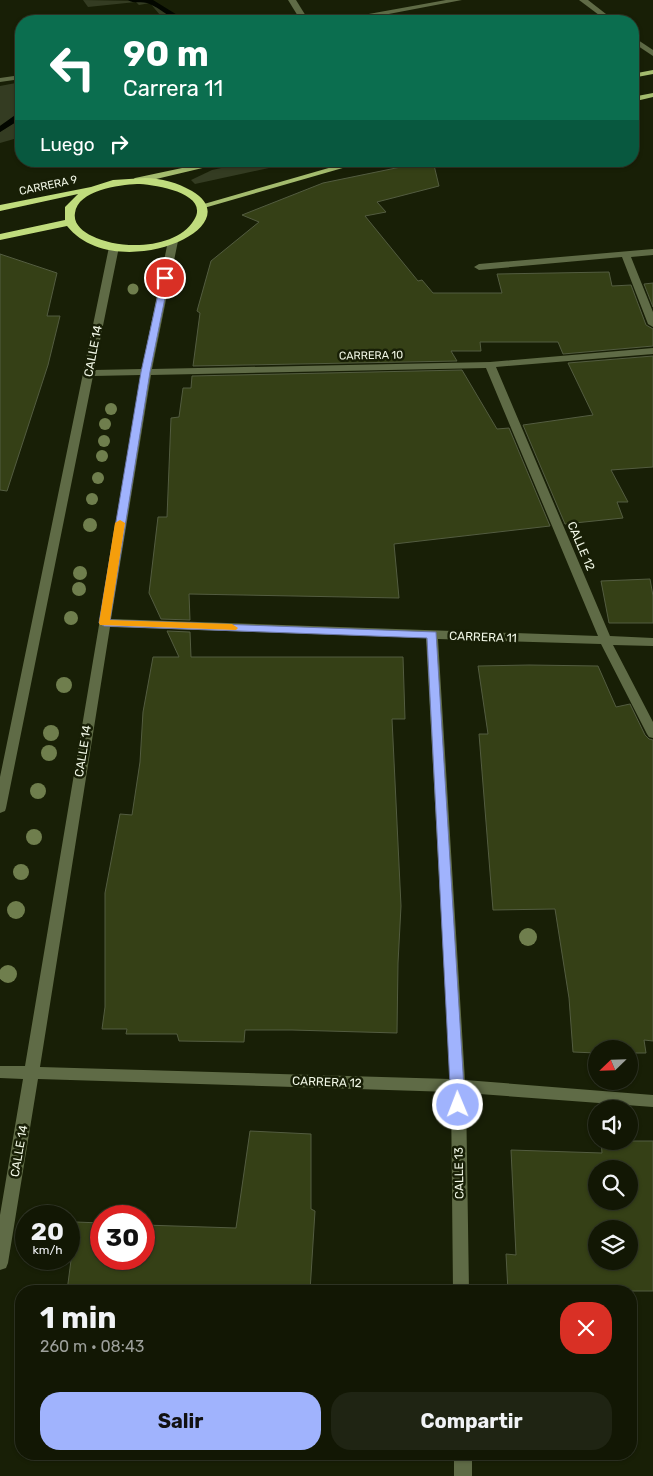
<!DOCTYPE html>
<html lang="es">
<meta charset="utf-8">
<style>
body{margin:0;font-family:Rubik,sans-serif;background:#1f2413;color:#f1f3f6;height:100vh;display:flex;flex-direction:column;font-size:19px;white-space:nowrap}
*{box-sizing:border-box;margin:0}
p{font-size:16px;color:#9c9f9a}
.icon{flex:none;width:28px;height:28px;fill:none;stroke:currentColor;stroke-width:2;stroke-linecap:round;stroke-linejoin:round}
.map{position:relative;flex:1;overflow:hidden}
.sheet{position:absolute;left:15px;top:1285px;width:622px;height:175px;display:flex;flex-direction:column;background:#121704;border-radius:20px;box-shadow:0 1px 4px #0004,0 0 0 1px #313626}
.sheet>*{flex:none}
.guide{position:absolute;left:15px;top:15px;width:624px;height:152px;border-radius:20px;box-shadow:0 1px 4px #0004,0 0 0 1px #313626;background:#0b6e4f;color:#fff;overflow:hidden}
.needle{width:32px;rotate:247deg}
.fabs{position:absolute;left:588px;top:1040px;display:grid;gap:10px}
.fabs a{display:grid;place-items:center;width:50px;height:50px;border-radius:50%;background:#121704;box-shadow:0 1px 4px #0004,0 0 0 1px #313626;font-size:25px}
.speed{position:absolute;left:15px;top:1205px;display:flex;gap:10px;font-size:25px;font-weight:700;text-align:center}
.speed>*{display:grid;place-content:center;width:65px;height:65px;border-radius:50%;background:#121704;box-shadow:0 1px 4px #0004,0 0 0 1px #313626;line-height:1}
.speed small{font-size:12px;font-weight:400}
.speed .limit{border:8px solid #d22;background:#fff;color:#111}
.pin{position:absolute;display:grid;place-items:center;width:42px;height:42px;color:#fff;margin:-21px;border:2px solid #fff;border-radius:50%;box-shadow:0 1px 5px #0007}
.me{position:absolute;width:55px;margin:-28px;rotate:359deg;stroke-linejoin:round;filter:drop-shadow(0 0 4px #0008)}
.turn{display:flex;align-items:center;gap:18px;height:105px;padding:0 25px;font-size:22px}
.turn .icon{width:65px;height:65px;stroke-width:2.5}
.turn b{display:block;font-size:35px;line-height:42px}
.then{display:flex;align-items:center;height:48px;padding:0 25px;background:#0003;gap:10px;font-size:19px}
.round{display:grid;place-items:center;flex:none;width:52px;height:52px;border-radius:20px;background:#1f2413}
.overview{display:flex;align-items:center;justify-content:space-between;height:85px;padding:0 25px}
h1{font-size:30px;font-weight:700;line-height:38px}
.action{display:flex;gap:10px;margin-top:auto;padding:10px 25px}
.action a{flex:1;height:58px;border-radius:20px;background:#a0b3fd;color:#111;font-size:20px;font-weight:700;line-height:58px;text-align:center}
.action a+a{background:#1f2413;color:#f1f3f6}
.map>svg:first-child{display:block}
.green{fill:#343c22}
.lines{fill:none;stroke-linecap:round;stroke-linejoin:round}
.stream{fill:#030700;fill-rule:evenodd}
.building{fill:#354016;stroke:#535c40;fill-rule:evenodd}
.minor{fill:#5f6b46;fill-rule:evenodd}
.major{fill:#a4bc6e;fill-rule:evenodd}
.highway{fill:#c0dc7d;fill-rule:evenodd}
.tree{fill:#6f7e4d}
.route{fill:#a0b3fd;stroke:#6874a4}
.slow{fill:#f59e0b}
.labels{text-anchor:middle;stroke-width:5;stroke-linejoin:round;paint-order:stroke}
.far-street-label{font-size:11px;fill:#f0f6e5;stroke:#181f06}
.street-label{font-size:12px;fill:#f0f6e5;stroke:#181f06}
</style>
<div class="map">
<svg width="653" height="1476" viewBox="0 0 653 1476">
<rect width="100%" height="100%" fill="#181f06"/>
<g class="green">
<polygon points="83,0 148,1 179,21 165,21 150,3 139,5 136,2 88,7"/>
<polygon points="21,82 21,112 0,126 0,86"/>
<polygon points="21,118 21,137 0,143 0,132"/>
<polygon points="254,161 301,161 195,184 191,180 212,170"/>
</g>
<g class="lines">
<g class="stream">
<path d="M128,0H153L187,21C171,22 162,8 147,3C141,1 134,4 128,0Z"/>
<polygon points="18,113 21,113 21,119 0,132 0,126"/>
</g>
</g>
<g class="building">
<polygon points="430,161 433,161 439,186 377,202 386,212 365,216 418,281 422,280 433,293 502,293 497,274 609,272 612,286 631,285 646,325 653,329 653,346 563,354 558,342 480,342 481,351 451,351 457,361 193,366 200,313 197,311 211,261 259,222 242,215 323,183"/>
<polygon points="0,254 57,273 47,316 60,316 48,365 7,491 0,490"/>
<polygon points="653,283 653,307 644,284"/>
<polygon points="653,356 653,467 611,470 628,502 617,502 623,518 565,524 523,425 593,415 568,363"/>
<polygon points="462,370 497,429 509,428 550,526 394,544 399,598 189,594 190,620 161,619 149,593 158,517 167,517 171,418 179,417 183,388 191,388 192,376"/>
<polygon points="650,579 653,596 653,623 609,623 601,581"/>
<polygon points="167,631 190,632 191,657 403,657 405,719 392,719 401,906 398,963 397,1033 292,1030 245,1030 244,1042 179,1041 177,1034 126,1034 127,1029 102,1029 105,1007 105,893 120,814 132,815 140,762 143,712 153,657 179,657"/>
<polygon points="529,665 598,666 616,707 630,704 645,735 649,739 653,740 653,1041 644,1040 646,1053 629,1053 629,1049 596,1049 596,1053 573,1052 569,998 555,909 493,910 479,734 488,734 478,666"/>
<polygon points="250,1131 311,1134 311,1209 315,1211 310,1291 67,1291 76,1222 101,1223 101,1259 144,1259 144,1225 236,1228"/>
<path d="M601,1141H653V1291H508L506,1254L516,1255L511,1150L602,1153ZM596,1169H629V1201H596ZM596,1229H629V1261H596Z"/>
</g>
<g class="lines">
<g class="minor">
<polygon points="288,0 296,0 309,21 301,21"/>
<polygon points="446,0 462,0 352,21 337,21 341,19"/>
<polygon points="579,0 588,0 615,21 607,21"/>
<polygon points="632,36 653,50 653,56 632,42"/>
<polygon points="21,75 21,79 0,82 0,78"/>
<path d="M173,238L178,241L152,369L490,362L653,348V354L496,367L610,636L653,638V646L613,645L653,722V738L649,737L647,734L601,644L438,639L465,1080L653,1095V1107L466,1093L469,1291H453L451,1092L38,1079L8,1263L6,1268L0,1270V1215L23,1079L0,1078V1066H25L141,375L93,376L6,808L5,811L0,813V777L109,247L114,244L119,247L94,370L142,369L168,241ZM486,368L598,636L111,619L151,375ZM110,627L426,638L450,1079L40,1067Z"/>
<polygon points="653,249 653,255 631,257 653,312 653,327 648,324 622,257 479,270 474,267 479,264"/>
<rect x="454" y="1454" width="18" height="22"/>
</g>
<g class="major">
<polygon points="653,70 653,74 632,78 632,74"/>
<polygon points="653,93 653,97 632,102 632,97"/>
<polygon points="215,161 232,161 135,184 131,181 135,178"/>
<polygon points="353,161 367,161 204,208 198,208 197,206"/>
</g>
<path class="highway" d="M145,178C161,178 178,183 192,191C254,228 115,286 67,226L0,240V234L65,220V207L78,194L0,211V205L91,187L113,180ZM137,184C153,184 211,193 194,220C176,250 119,250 92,236C83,232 73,224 75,213C78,190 119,185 137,184Z"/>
</g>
<g class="tree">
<circle cx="133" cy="289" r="5.5"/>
<circle cx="111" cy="409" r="6"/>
<circle cx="105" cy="424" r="6"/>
<circle cx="104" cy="441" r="6"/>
<circle cx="102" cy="456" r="6"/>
<circle cx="98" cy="478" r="6"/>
<circle cx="92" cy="499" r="6"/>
<circle cx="90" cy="525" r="7"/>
<circle cx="80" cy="573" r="7"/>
<circle cx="79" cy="589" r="7"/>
<circle cx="71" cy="618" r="7"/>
<circle cx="64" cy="685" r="8"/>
<circle cx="51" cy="733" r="8"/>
<circle cx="49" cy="753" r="8"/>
<circle cx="38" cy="791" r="8"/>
<circle cx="34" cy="837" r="8"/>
<circle cx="21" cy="872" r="8"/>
<circle cx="16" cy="910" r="9"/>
<circle cx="528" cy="937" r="9"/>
<circle cx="8" cy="974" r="9"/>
</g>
<polygon class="route" points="162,276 169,278 150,372 110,620 436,632 465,1105 463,1109 458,1111 453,1109 451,1105 427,638 104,626 99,623 141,372"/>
<polygon class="slow" points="120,520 125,523 110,620 232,624 238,628 236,630 100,625 99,623 115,523"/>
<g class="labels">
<g class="far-street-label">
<text transform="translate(48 185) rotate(-12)" y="4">CARRERA 9</text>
<text transform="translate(371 355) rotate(-1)" y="4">CARRERA 10</text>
</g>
<g class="street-label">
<text transform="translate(93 351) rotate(-79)" y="4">CALLE 14</text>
<text transform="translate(581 546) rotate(67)" y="4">CALLE 12</text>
<text transform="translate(483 637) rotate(2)" y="4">CARRERA 11</text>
<text transform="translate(83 751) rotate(-81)" y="4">CALLE 14</text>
<text transform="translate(327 1082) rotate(2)" y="4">CARRERA 12</text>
<text transform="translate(19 1151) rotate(-80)" y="4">CALLE 14</text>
<text transform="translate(459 1173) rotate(-91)" y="4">CALLE 13</text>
</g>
</g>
</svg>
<div class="fabs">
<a><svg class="needle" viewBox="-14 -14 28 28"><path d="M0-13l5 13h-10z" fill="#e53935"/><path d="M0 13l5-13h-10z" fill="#9c9f9a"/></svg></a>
<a><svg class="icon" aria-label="sound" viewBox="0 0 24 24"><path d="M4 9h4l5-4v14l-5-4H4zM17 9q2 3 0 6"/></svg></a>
<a><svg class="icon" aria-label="search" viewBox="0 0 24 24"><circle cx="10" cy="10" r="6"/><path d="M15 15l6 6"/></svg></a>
<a><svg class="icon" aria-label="layers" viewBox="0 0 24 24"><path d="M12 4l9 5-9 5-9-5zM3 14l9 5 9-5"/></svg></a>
</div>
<div class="speed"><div>20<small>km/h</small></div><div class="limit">30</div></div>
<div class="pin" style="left:165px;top:278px;background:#d93025"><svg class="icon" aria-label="arrive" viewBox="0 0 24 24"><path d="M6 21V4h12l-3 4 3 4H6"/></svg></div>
<svg class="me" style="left:458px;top:1105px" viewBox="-20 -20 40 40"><circle r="17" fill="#a0b3fd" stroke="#fff" stroke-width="3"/><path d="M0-11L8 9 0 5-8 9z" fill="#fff"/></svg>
<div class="guide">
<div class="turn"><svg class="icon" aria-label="left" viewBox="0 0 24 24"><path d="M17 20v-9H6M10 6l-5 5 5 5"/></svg><div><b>90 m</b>Carrera 11</div></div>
<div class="then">Luego<svg class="icon" aria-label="right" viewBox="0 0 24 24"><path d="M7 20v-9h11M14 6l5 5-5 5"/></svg></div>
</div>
<section class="sheet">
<div class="overview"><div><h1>1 min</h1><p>260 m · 08:43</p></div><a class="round" style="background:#d93025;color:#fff"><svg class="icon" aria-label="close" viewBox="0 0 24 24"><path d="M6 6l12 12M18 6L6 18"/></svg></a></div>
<div class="action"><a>Salir</a><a>Compartir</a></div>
</section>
</div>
